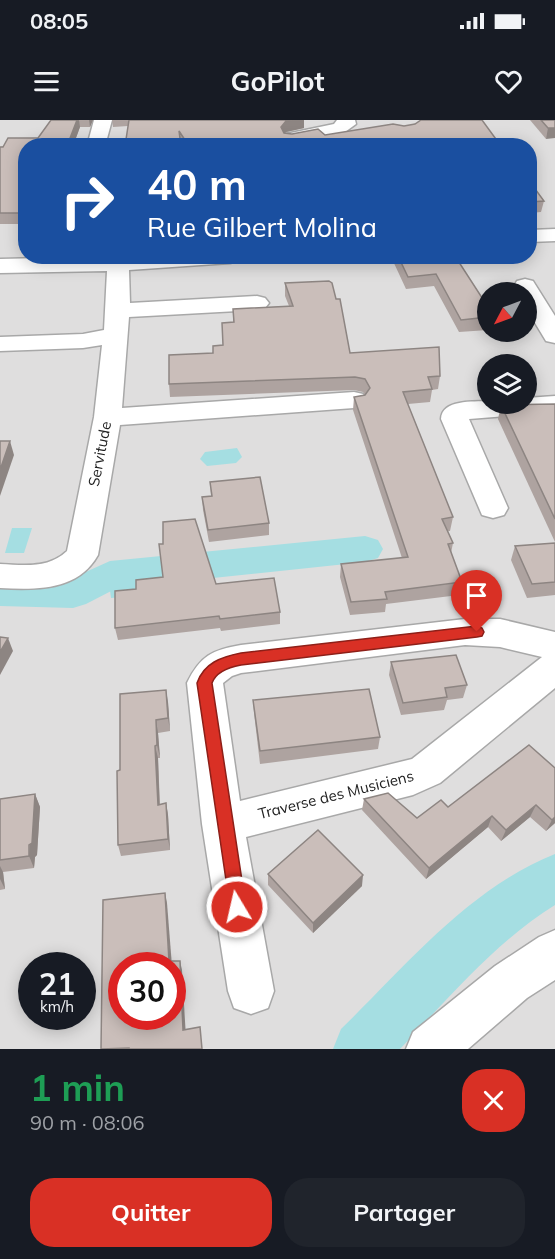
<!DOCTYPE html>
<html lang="fr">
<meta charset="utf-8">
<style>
body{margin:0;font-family:Mulish,sans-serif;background:#20242c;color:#f1f3f6;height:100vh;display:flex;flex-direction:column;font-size:22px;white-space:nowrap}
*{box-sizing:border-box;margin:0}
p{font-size:20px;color:#9ea1a6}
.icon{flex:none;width:33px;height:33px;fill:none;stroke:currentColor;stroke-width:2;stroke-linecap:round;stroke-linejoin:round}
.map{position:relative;height:929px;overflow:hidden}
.drawer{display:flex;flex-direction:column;background:#171b24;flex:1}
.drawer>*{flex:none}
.guide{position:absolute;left:18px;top:18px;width:519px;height:126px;border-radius:24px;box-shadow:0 3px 15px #0003;background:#1a4fa0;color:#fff;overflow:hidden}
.needle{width:39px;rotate:229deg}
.fabs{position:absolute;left:477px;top:162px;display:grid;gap:12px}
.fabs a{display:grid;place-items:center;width:60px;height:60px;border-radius:50%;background:#171b24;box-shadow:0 3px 15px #0003;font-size:30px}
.speed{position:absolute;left:18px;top:832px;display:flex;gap:12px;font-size:30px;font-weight:700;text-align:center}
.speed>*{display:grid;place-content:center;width:78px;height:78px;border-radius:50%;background:#171b24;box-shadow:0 3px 15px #0003;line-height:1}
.speed small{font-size:15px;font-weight:400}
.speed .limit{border:9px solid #d22;background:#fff;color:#111}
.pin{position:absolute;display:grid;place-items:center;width:51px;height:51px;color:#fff;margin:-62px -26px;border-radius:50% 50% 50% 0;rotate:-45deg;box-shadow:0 0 6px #0007}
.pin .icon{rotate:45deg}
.me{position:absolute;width:66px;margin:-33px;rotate:351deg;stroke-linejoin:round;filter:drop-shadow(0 0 4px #0008)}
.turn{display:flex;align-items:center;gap:21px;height:126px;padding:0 30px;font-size:27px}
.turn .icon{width:78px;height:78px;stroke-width:2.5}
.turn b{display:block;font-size:42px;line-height:51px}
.round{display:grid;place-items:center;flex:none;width:63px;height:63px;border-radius:24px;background:#20242c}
.head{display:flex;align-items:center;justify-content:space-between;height:102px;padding:0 30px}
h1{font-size:36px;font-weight:700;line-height:45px;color:#1e9e55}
.cta{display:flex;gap:12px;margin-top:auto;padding:12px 30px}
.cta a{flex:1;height:69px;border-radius:24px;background:#d93025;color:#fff;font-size:24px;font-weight:700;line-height:69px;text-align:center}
.cta a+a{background:#20242c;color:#f1f3f6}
.status{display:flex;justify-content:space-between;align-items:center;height:42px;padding:0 30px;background:#171b24;direction:ltr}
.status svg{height:16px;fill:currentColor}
header{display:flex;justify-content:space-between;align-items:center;height:78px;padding:0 30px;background:#171b24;font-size:27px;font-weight:700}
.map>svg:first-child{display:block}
.residential{fill:#dfdede;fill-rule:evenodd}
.water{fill:#a5dee2}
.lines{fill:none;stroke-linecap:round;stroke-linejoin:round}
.canal{fill:#a5dee2;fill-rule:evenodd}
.minor-casing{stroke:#a8a8a8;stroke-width:3}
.minor{fill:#fff;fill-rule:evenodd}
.wall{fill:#aea3a0}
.shaded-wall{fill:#8d8582}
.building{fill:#cabeba;stroke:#8d8582;stroke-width:1.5;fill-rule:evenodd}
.route{fill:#d93025;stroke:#8d1f18;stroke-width:1.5}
.labels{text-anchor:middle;stroke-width:4.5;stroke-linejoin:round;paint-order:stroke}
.street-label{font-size:15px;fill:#212121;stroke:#fff}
</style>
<div class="status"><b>08:05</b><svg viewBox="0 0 49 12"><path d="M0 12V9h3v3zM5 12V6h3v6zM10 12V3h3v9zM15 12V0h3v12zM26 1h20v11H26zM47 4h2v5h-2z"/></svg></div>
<header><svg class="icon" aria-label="menu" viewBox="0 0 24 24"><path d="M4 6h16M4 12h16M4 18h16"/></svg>GoPilot<svg class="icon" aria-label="heart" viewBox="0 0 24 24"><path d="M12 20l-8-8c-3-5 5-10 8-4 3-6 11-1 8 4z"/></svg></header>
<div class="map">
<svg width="555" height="929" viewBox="0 0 555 929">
<rect width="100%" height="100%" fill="#f2ece7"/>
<path class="residential" d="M0,0H555V929H0ZM26,26H530V136H26ZM488,172H526V212H488ZM488,244H526V284H488ZM32,846H82V897H32ZM122,846H172V897H122Z"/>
<g class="water">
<polygon points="237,328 242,337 236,343 207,346 200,339 205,332"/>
<polygon points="12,408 32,408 24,433 5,433"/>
<polygon points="149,457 150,468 133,476 111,478 109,462"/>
</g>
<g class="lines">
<g class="canal">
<polygon points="365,416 378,420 383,429 378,438 365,442 117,468 86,484 73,488 0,486 0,458 68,460 110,441"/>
<path d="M555,734V785C494,823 449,878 400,929H333L341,909C407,845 468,769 555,734Z"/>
</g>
<defs>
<g id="minor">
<polygon points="94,0 112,0 105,26 87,26"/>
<polygon points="337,0 355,0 356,4 345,12 292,23 286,22 283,18 286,14 334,4"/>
<polygon points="555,109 555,121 530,122 530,110"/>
<path d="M130,136H241L238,141L230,143L129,150L130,183L257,176L265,178L269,183L265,188L257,190L129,197L122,288L354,272L363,274L367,280L363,286L354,288L120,305L98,435C78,471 36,470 0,468V444C24,445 48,449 67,431L94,297L102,225L83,228L0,231V217L83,214L104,210L107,151L0,153V139Z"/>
<polygon points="525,159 533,161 555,196 555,223 546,221 526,188 526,172 517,172 514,166 517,161"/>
<path d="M555,276V292L469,299L508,388L504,395L493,398L482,395L441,299C442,279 473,282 488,281V284H526V278Z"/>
<path d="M465,499H500L555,512V568L440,663L413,675L246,717L274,871L268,888L251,894L234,888L228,871L202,704L187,563C200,536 212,530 241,525ZM465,525L500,527L542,537L412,639L240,681L223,563L232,556L241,553Z"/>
<polygon points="555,810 555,860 527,878 468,929 406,929 413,912 495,846 539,817"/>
</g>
</defs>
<use href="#minor" class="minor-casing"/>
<use href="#minor" class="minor"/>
</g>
<g class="wall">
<polygon points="51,0 93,0 90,7 80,7 73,26 26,26 26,104 0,104 0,27 38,18"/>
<polygon points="112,0 304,0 304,8 286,12 285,13 292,14 325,15 501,26 183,26 181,23 128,6 113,7"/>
<polygon points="530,0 555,0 546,19"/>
<polygon points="530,62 544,81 541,92 530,93"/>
<polygon points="394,136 455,136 488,187 488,210 459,212 434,166 406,169 393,141"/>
<polygon points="285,163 350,233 440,256 438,269 432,270 430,282 408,284 453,397 450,411 448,411 453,423 451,433 462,462 459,475 386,484 385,492 350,495 340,457 341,444 402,438 353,290 354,277 365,275 363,272 354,270 170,277 169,264 223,225 233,202 233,189 289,186 285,176"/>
<polygon points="555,284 555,422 498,299 501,285"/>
<polygon points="210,362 269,403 269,415 209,422 203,390 202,377 211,376"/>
<polygon points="555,423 555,475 527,478 511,440 515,426"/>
<polygon points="216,464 280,492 280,504 221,511 220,508 118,520 115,508"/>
<polygon points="391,542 467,565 463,578 447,580 444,590 401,595 389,555"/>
<polygon points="253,580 380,617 378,629 260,644 254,593"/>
<polygon points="168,582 170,611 158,613 160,638 158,638 160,685 166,683 168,695 170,730 121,736 118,725 120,650"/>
<polygon points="555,648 555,703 546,711 530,697 501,721 488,707 426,759 362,690 364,679 417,698"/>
<polygon points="35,674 40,687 37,735 35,737 34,748 3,752 5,769 0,770 0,679"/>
<polygon points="268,754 362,766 313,813 268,765"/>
</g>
<g class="shaded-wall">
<polygon points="77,0 79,0 80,7 73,26 67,26"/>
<polygon points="89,0 93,0 90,7"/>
<polygon points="292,0 304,0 304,8 286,12 281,18 281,7 286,1"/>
<polygon points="548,8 555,8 555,18 546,19"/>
<polygon points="10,321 14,335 0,376 0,350"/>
<polygon points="8,518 13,531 0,555 0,532"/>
<polygon points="166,570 168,582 170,611 168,598"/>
<polygon points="156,600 158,613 160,638 157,625"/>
<polygon points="155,626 158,638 160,697 158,685"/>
<polygon points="35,674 40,687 37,735 35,737 34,748 29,736"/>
<polygon points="166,683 168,695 170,730 168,719"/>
<polygon points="536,685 530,697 501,721 506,710"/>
<polygon points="492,696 488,707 426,759 429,748"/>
<polygon points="555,697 555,703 546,711 552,700"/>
<polygon points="0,746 3,752 5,769 0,759"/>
<polygon points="363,755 362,766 313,813 313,803"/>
<polygon points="165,773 167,783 172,846 169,841"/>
<polygon points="180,841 182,850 186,918 183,910"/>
</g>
<g class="building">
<polygon points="51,0 77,0 67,26 26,26 26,93 0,93 0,27 3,27 8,18 38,18"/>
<polygon points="129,0 292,0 286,1 281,7 284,13 292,14 318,9 325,15 393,4 404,6 415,4 421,0 482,0 501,26 189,26 179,11 181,26 125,26"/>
<polygon points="541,0 555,0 555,8 548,8"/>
<polygon points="530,62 544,81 530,82"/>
<polygon points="398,136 455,136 488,187 488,197 461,200 436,154 408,157"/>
<polygon points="329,161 332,163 336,179 340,179 350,233 439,227 440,256 428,257 432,269 403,272 453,397 442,399 453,423 448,424 462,462 385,472 387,479 351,482 341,444 408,437 354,277 365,275 370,268 365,259 355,257 169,264 169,235 213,233 213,226 223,225 222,203 234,202 233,189 293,186 285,163"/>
<polygon points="555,284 555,399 501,285"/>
<polygon points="0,321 10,321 0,350"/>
<polygon points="260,357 269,403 208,410 202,377 212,376 210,362"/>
<polygon points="195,399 216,464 274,458 280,492 220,499 219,496 115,508 115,471 136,469 136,460 163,457 159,424 163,424 163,402"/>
<polygon points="555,423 555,462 532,464 515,426"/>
<polygon points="0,517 8,518 0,532"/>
<polygon points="456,535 467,565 445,568 447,577 403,583 391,542"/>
<polygon points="369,569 380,617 260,631 253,580"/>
<polygon points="166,570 168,598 156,600 157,625 155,626 158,685 166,683 168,719 118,725 117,651 120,650 120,574"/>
<polygon points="529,625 555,648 555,697 552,700 536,685 506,710 492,696 429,748 364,679 388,673 417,698 441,680 448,687"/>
<polygon points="35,674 32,723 29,725 29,736 0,740 0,679"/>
<polygon points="318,710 363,755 313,803 268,754"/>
<path d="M165,773L169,841H180L183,910L200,907L202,929H129V928L101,929L103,780ZM122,846H172V897H122Z"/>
</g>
<path class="route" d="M477,506L482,508L484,512L482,516L477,517L241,545C230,547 216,552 212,563L246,787L244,794L237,796L231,794L197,563C204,543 221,537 241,533Z"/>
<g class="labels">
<g class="street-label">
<text transform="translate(100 334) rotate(-79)" y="5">Servitude</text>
<text transform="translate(336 675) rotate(-14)" y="5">Traverse des Musiciens</text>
</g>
</g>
</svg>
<div class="fabs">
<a><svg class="needle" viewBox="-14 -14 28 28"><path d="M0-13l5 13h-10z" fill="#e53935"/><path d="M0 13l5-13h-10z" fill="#9ea1a6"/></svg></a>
<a><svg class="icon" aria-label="layers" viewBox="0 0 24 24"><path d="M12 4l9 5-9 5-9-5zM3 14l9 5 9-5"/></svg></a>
</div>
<div class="speed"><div>21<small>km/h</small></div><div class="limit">30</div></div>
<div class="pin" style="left:477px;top:512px;background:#d93025"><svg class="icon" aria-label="arrive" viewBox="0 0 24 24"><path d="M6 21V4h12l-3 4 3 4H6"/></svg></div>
<svg class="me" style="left:237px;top:787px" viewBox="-20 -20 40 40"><circle r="17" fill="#d93025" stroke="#fff" stroke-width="3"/><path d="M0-11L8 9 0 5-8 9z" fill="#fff"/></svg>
<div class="guide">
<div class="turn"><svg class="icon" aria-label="right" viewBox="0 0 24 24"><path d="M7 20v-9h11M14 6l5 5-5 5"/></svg><div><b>40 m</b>Rue Gilbert Molina</div></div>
</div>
</div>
<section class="drawer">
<div class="head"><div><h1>1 min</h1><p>90 m · 08:06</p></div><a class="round" style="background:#d93025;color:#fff"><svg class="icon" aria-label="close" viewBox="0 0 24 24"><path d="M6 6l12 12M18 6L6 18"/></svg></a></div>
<div class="cta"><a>Quitter</a><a>Partager</a></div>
</section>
